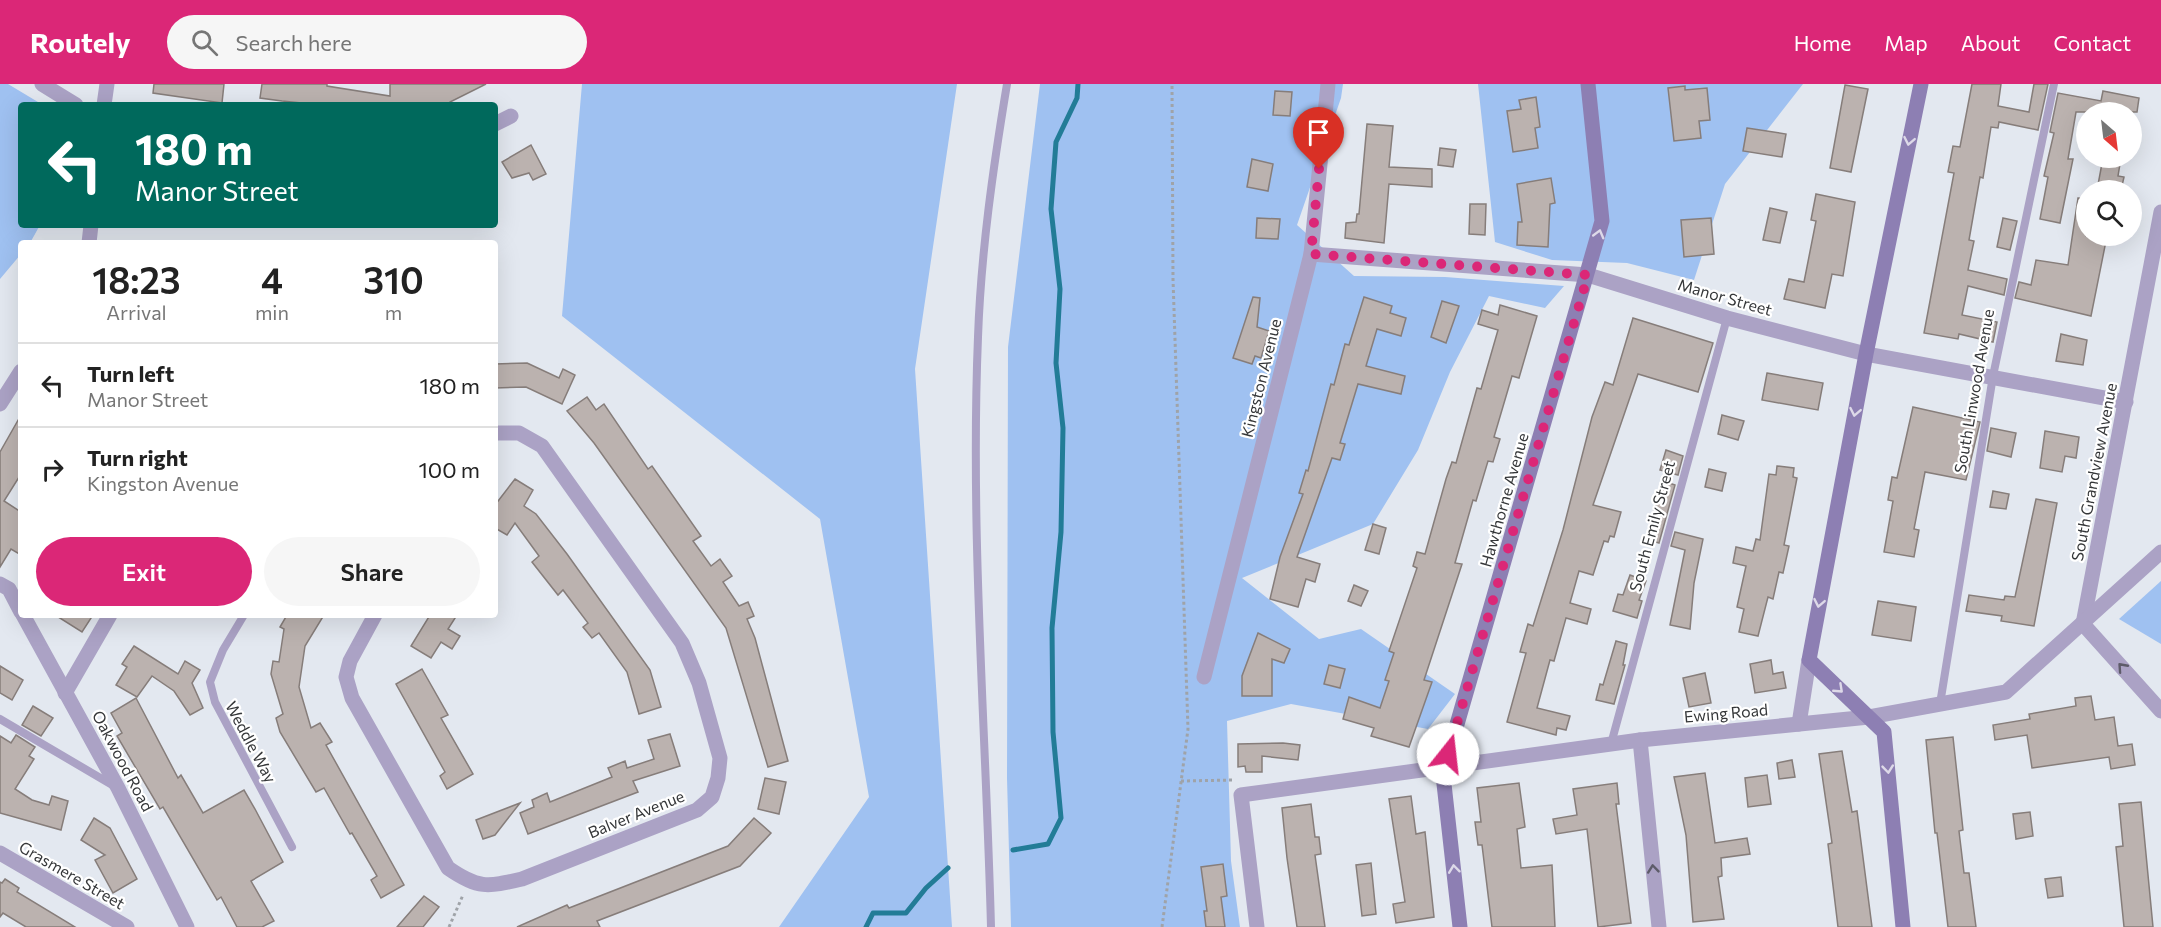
<!DOCTYPE html>
<style>
body{margin:0;font-family:Commissioner,sans-serif;background:#f6f6f6;color:#222;height:100vh;display:flex;flex-direction:column;font-size:22px;white-space:nowrap}
*{box-sizing:border-box;margin:0}
p{font-size:20px;color:#767676}
.icon{flex:none;width:33px;height:33px;fill:none;stroke:currentColor;stroke-width:2;stroke-linecap:round;stroke-linejoin:round}
.map{position:relative;flex:1;overflow:hidden}
.sheet{position:absolute;left:18px;top:156px;width:480px;height:378px;display:flex;flex-direction:column;background:#fff;border-radius:6px;box-shadow:0 6px 24px #0002}
.sheet>*{flex:none}
.hud{position:absolute;left:18px;top:18px;width:480px;height:126px;border-radius:6px;box-shadow:0 6px 24px #0002;background:#00695c;color:#fff;overflow:hidden}
.needle{width:39px;rotate:152deg}
.controls{position:absolute;left:2076px;top:18px;display:grid;gap:12px}
.controls a{display:grid;place-items:center;width:66px;height:66px;border-radius:50%;background:#fff;box-shadow:0 6px 24px #0002;font-size:30px}
.pin{position:absolute;display:grid;place-items:center;width:51px;height:51px;color:#fff;margin:-62px -26px;border-radius:50% 50% 50% 0;rotate:-45deg;box-shadow:0 0 6px #0007}
.pin .icon{rotate:45deg}
.me{position:absolute;width:66px;margin:-33px;rotate:16deg;stroke-linejoin:round;filter:drop-shadow(0 0 4px #0008)}
.turn{display:flex;align-items:center;gap:21px;height:126px;padding:0 18px;font-size:27px}
.turn .icon{width:78px;height:78px;stroke-width:2.5}
.turn b{display:block;font-size:42px;line-height:51px}
.eta{display:flex;justify-content:space-evenly;align-items:center;height:102px;text-align:center}
.eta b{font-size:36px;font-weight:600;line-height:42px}
.cta{display:flex;gap:12px;margin-top:auto;padding:12px 18px}
.cta a{flex:1;height:69px;border-radius:36px;background:#db2777;color:#fff;font-size:24px;font-weight:600;line-height:69px;text-align:center}
.cta a+a{background:#f6f6f6;color:#222}
ul{padding:0;list-style:none}
li{display:flex;align-items:center;gap:18px;height:84px;padding:0 18px;border-top:2px solid #e0e0e0}
li div{flex:1}
li b{display:block;font-size:22px}
li em{font-style:normal}
header{display:flex;align-items:center;gap:36px;box-sizing:border-box;height:84px;padding:0 30px;background:#db2777;color:#fff}
header strong{font-size:28px}
nav{display:flex;gap:33px;margin-inline-start:auto;font-size:21px}
.search{width:420px;height:54px;background:#f6f6f6;display:flex;align-items:center;gap:15px;box-sizing:border-box;padding:0 21px;border-radius:33px;color:#767676;font-size:22px}
.map>svg:first-child{display:block}
.green{fill:#9fc1f1}
.lines{fill:none;stroke-linecap:round;stroke-linejoin:round}
.stream{stroke:#227c97;stroke-width:5}
.building{fill:#bbb2af;stroke:#867d7a;stroke-width:1.5}
.path{stroke:#9fa3a8;stroke-width:3;stroke-dasharray:3 3;stroke-linecap:butt}
.lane{stroke:#aba2c5;stroke-width:8}
.street{stroke:#aba2c5;stroke-width:15}
.secondary{stroke:#8d7fb3;stroke-width:15}
.oneway{stroke:#ddd9e8}
.oneway2{stroke:#5e5c6a}
.route{stroke:#db2777;stroke-width:10;stroke-dasharray:0 18}
.labels{text-anchor:middle;stroke-width:4.5;stroke-linejoin:round;paint-order:stroke}
.street-label{font-size:16px;fill:#353739;stroke:#fff}
</style>
<header>
<strong>Routely</strong>
<div class="search"><svg class="icon" aria-label="search" viewBox="0 0 24 24"><circle cx="10" cy="10" r="6"/><path d="M15 15l6 6"/></svg>Search here</div>
<nav><a>Home</a><a>Map</a><a>About</a><a>Contact</a></nav>
</header>
<div class="map">
<svg width="2161" height="843" viewBox="0 0 2161 843">
<rect width="100%" height="100%" fill="#e3e8f0"/>
<g class="green">
<polygon points="0,0 8,0 43,21 21,21 21,141 40,141 30,159 21,159 21,170 0,195"/>
<polygon points="582,0 957,0 915,285 952,843 779,843 869,713 820,435 562,232"/>
<polygon points="1040,0 1343,0 1341,14 1297,141 1354,192 1445,193 1564,202 1545,224 1489,212 1450,288 1418,366 1373,440 1242,494 1319,555 1361,545 1455,610 1428,645 1291,620 1227,637 1231,777 1240,843 1011,843 1007,694 1008,263"/>
<polygon points="1478,0 1803,0 1725,100 1694,196 1627,179 1552,176 1495,158"/>
<polygon points="2161,497 2161,560 2119,535"/>
</g>
<g class="lines">
<g class="stream">
<polyline points="1013,766 1048,760 1061,734 1053,648 1052,544 1061,448 1063,344 1056,279 1060,205 1051,125 1056,58 1077,14 1078,0"/>
<polyline points="866,843 873,829 906,829 926,804 948,784"/>
</g>
</g>
<g class="building">
<polygon points="154,0 224,0 222,19 153,9"/>
<polygon points="262,0 327,0 327,2 390,12 390,0 486,0 450,18 450,21 321,21 282,17 260,14"/>
<polygon points="1972,0 2001,0 1998,22 2029,28 2034,0 2048,0 2038,46 1999,38 1998,44 1991,43 1983,94 1980,93 1969,156 1974,157 1968,186 2007,195 2004,211 1968,202 1962,231 1997,238 1993,258 1959,250 1958,255 1924,249 1954,89 1948,88 1953,62 1960,63"/>
<polygon points="1845,1 1868,5 1851,88 1830,84"/>
<polygon points="1685,2 1685,6 1707,4 1710,36 1699,37 1701,54 1674,57 1668,4"/>
<polygon points="1275,7 1292,8 1290,32 1273,31"/>
<polygon points="2103,7 2139,14 2137,28 2076,28 2068,75 2073,75 2060,139 2040,135 2048,93 2044,92 2054,49 2050,48 2058,9 2101,17"/>
<polygon points="1536,13 1540,43 1535,44 1538,64 1513,68 1507,27 1521,25 1519,16"/>
<polygon points="1367,40 1393,42 1389,83 1432,85 1432,103 1389,100 1384,159 1345,154 1346,139 1356,138 1357,130 1359,130"/>
<polygon points="1747,44 1786,50 1782,73 1743,67"/>
<polygon points="531,61 546,90 533,96 529,89 512,94 502,78"/>
<polygon points="1440,64 1456,66 1453,83 1438,81"/>
<polygon points="2103,74 2121,74 2118,92 2124,93 2121,106 2097,106"/>
<polygon points="1252,75 1273,80 1268,107 1247,103"/>
<polygon points="1551,94 1555,119 1550,120 1548,163 1517,161 1518,138 1522,138 1517,100"/>
<polygon points="1816,110 1855,118 1843,192 1832,190 1825,224 1784,215 1789,195 1804,198 1816,137 1811,136"/>
<polygon points="2078,114 2086,115 2086,152 2107,152 2091,232 2015,214 2019,198 2031,201 2036,176 2068,181"/>
<polygon points="1470,120 1486,120 1485,151 1469,150"/>
<polygon points="1770,124 1787,128 1780,159 1763,156"/>
<polygon points="1257,134 1280,135 1278,155 1256,154"/>
<polygon points="1711,134 1714,170 1684,173 1681,136"/>
<polygon points="2003,134 2017,137 2010,166 1997,163"/>
<polygon points="1253,213 1260,214 1257,243 1269,247 1261,274 1255,272 1252,280 1233,274"/>
<polygon points="1364,213 1392,222 1390,229 1406,234 1401,252 1377,245 1366,282 1405,292 1401,310 1358,300 1340,359 1345,360 1340,376 1332,374 1297,473 1320,480 1315,498 1306,495 1298,523 1270,515 1280,473 1303,410 1299,409 1306,386 1308,387 1331,300 1334,301 1345,260 1349,261"/>
<polygon points="1442,217 1459,222 1446,259 1431,253"/>
<polygon points="1500,221 1537,232 1519,294 1512,292 1494,353 1500,355 1493,378 1488,377 1476,417 1473,416 1455,479 1462,480 1424,596 1432,598 1409,663 1371,652 1374,644 1343,635 1349,613 1380,624 1389,597 1385,596 1394,569 1389,567 1417,484 1413,482 1417,468 1425,470 1446,395 1452,378 1456,379 1477,304 1481,305 1498,246 1478,240 1482,226 1498,231"/>
<polygon points="1633,234 1713,259 1698,308 1638,290 1593,421 1621,428 1614,453 1610,452 1608,458 1604,457 1593,491 1579,487 1570,519 1591,525 1587,540 1566,534 1554,577 1550,576 1537,624 1570,632 1566,646 1557,644 1556,651 1507,638 1526,569 1520,568 1528,540 1533,542 1563,446 1592,333 1605,298 1613,301"/>
<polygon points="2061,250 2087,256 2083,281 2056,277"/>
<polygon points="527,279 559,294 563,285 575,291 562,320 526,303 495,304 495,280"/>
<polygon points="1767,289 1823,299 1818,326 1762,316"/>
<polygon points="587,313 596,326 604,320 648,385 652,382 701,452 693,457 711,482 720,475 732,492 723,498 739,522 748,518 754,532 747,535 755,554 788,677 768,683 726,544 594,359 567,327"/>
<polygon points="1913,323 1980,338 1966,396 1925,388 1914,445 1919,446 1914,473 1884,468 1893,417 1888,416 1892,393 1897,394"/>
<polygon points="21,331 21,390 4,417 21,428 21,471 11,465 0,483 0,368"/>
<polygon points="1722,331 1744,337 1738,356 1718,350"/>
<polygon points="1991,344 2016,349 2011,373 1987,367"/>
<polygon points="2045,347 2079,353 2076,374 2065,372 2062,388 2040,384"/>
<polygon points="1666,366 1683,372 1678,391 1660,386"/>
<polygon points="1777,382 1794,384 1793,393 1797,394 1784,461 1789,462 1783,489 1779,488 1773,515 1768,513 1758,552 1739,548 1744,525 1737,523 1746,482 1733,479 1736,463 1753,467 1756,455 1760,456 1769,390 1776,391"/>
<polygon points="1709,385 1726,389 1722,407 1705,403"/>
<polygon points="515,395 533,406 524,422 536,430 567,470 650,586 661,623 639,630 627,588 599,549 592,554 583,543 588,539 563,506 558,511 532,478 539,472 515,439 507,451 495,444 495,421"/>
<polygon points="1663,397 1675,401 1659,459 1646,455"/>
<polygon points="1993,407 2009,410 2006,425 1990,423"/>
<polygon points="2036,415 2057,419 2034,542 2001,537 2002,532 1966,527 1969,511 2004,516 2005,512 2015,513"/>
<polygon points="1373,440 1386,444 1379,470 1365,466"/>
<polygon points="1675,448 1703,455 1694,499 1690,545 1670,541 1685,466 1671,462"/>
<polygon points="1630,491 1646,497 1639,516 1642,517 1637,534 1613,527 1618,510 1623,511"/>
<polygon points="1354,501 1368,507 1361,522 1348,517"/>
<polygon points="1878,517 1916,523 1911,557 1872,551"/>
<polygon points="55,531 93,531 82,548"/>
<polygon points="287,531 324,531 305,562 299,603 311,644 320,639 332,658 326,661 404,801 381,814 371,796 377,792 352,749 350,750 324,704 316,708 280,648 276,634 283,630 271,590 273,577 279,578 284,545 280,543"/>
<polygon points="430,531 457,531 448,545 460,552 452,565 441,558 431,574 411,562"/>
<polygon points="1258,549 1290,565 1284,579 1272,575 1272,612 1242,612 1242,592"/>
<polygon points="1616,557 1627,560 1623,581 1625,581 1614,620 1596,616 1600,600 1603,601"/>
<polygon points="134,562 178,590 185,577 200,586 192,599 203,624 190,631 174,607 152,592 137,613 116,601 127,583 122,580"/>
<polygon points="1771,576 1773,590 1783,588 1786,604 1755,609 1750,580"/>
<polygon points="1329,581 1345,585 1340,604 1324,600"/>
<polygon points="0,582 23,596 12,616 0,609"/>
<polygon points="422,585 448,631 441,634 473,690 447,705 440,692 445,688 396,600"/>
<polygon points="1705,589 1711,619 1689,623 1683,594"/>
<polygon points="2091,612 2095,636 2114,633 2118,662 2132,660 2135,681 2111,685 2109,673 2032,684 2027,651 1995,656 1993,641 2030,635 2029,630 2076,622 2075,614"/>
<polygon points="136,614 178,694 181,691 203,729 244,706 255,725 283,778 251,797 274,837 262,843 237,843 221,813 217,816 163,723 160,725 117,652 122,649 111,629"/>
<polygon points="33,622 53,634 41,652 22,641"/>
<polygon points="670,650 680,682 633,697 638,708 528,750 520,729 534,723 532,716 547,709 550,718 612,693 608,684 625,677 627,684 654,675 648,656"/>
<polygon points="16,651 35,663 29,672 34,675 15,705 32,716 49,721 52,712 68,717 61,746 0,729 0,652 11,659"/>
<polygon points="1953,653 1963,746 1959,747 1964,789 1969,789 1976,843 1948,843 1937,749 1935,749 1926,656"/>
<polygon points="1283,659 1300,661 1298,676 1262,672 1262,688 1246,688 1245,682 1238,683 1238,660"/>
<polygon points="1842,667 1852,728 1857,727 1872,843 1838,843 1828,760 1832,759 1819,670"/>
<polygon points="1792,676 1795,693 1779,695 1777,679"/>
<polygon points="1705,689 1715,759 1747,754 1750,770 1721,774 1722,792 1718,793 1724,835 1693,838 1686,751 1674,693"/>
<polygon points="1767,691 1771,720 1748,723 1745,694"/>
<polygon points="765,694 786,698 779,730 758,725"/>
<polygon points="1519,699 1525,743 1517,745 1521,784 1552,781 1555,843 1492,843 1482,761 1478,761 1475,738 1481,738 1477,704"/>
<polygon points="1617,699 1619,720 1616,720 1631,839 1598,843 1587,745 1556,750 1553,735 1577,731 1573,705"/>
<polygon points="1411,712 1416,750 1425,748 1434,833 1396,839 1393,820 1405,818 1389,715"/>
<polygon points="2141,718 2153,843 2124,843 2116,763 2123,762 2119,720"/>
<polygon points="520,719 495,751 483,755 476,736"/>
<polygon points="1311,720 1315,753 1319,753 1321,770 1315,771 1325,843 1297,843 1287,774 1282,724"/>
<polygon points="2030,728 2033,752 2016,755 2013,730"/>
<polygon points="94,734 110,744 137,795 113,809 95,776 105,771 81,756"/>
<polygon points="754,734 771,749 740,782 597,837 600,843 517,843 567,821 569,824 728,762"/>
<polygon points="1371,779 1376,830 1362,832 1356,781"/>
<polygon points="1223,780 1227,812 1221,813 1225,843 1206,843 1204,827 1207,827 1201,783"/>
<polygon points="2061,793 2063,812 2048,814 2045,795"/>
<polygon points="5,795 19,804 17,808 75,843 26,843 3,829 0,833 0,798 2,799"/>
<polygon points="424,812 439,823 423,843 397,843"/>
</g>
<g class="lines">
<g class="path">
<polyline points="1181,697 1234,696"/>
<polyline points="449,843 463,811"/>
<polyline points="1162,843 1188,645 1173,195 1172,0"/>
</g>
<g class="lane">
<polyline points="244,531 223,566 210,598 215,618 292,763"/>
<polyline points="1940,620 1993,292 2054,0"/>
<polyline points="0,635 114,702"/>
<polyline points="1611,660 1727,234"/>
<path d="M991,843C986,647 970,449 978,253C981,168 993,84 1007,0"/>
</g>
<g class="street">
<polyline points="42,0 76,21"/>
<polyline points="104,21 107,0"/>
<polyline points="495,40 511,32"/>
<polyline points="89,159 91,141"/>
<polyline points="1311,170 1588,191 1727,234 1866,270 2126,318"/>
<polyline points="0,320 21,287"/>
<polyline points="0,500 9,505 21,528"/>
<polyline points="23,531 118,704 187,843"/>
<path d="M375,531L350,577L346,593L352,614L448,784C478,805 487,803 522,795L697,726L712,713L718,694L720,674L699,599L682,559L542,362L519,349H495"/>
<polyline points="2083,540 2161,128"/>
<polyline points="2083,540 2161,627"/>
<polyline points="1204,593 1311,170 1328,0"/>
<polyline points="65,609 110,531"/>
<polyline points="1799,640 1809,576"/>
<polyline points="1640,656 1659,843"/>
<polyline points="0,769 127,843"/>
<polyline points="1257,843 1241,711 1640,656 1869,633 2006,608 2161,468"/>
</g>
<g class="secondary">
<polyline points="1460,843 1444,700 1445,682 1602,137 1588,0"/>
<polyline points="1903,843 1884,648 1809,576 1866,270 1921,0"/>
</g>
</g>
<defs><path id="oneway-chevron" d="M-2-3.5L2.5 0L-2 3.5" fill="none" stroke-width="1.6" stroke-linecap="round" stroke-linejoin="round" transform="scale(1.5)"/></defs>
<g class="oneway">
<use href="#oneway-chevron" transform="translate(1909 57) rotate(101)"/>
<use href="#oneway-chevron" transform="translate(1599 150) rotate(-75)"/>
<use href="#oneway-chevron" transform="translate(1855 328) rotate(101)"/>
<use href="#oneway-chevron" transform="translate(1819 519) rotate(101)"/>
<use href="#oneway-chevron" transform="translate(1839 605) rotate(43)"/>
<use href="#oneway-chevron" transform="translate(1888 685) rotate(84)"/>
<use href="#oneway-chevron" transform="translate(1454 785) rotate(-97)"/>
</g>
<g class="oneway2">
<use href="#oneway-chevron" transform="translate(2122 583) rotate(-132)"/>
<use href="#oneway-chevron" transform="translate(1653 785) rotate(-96)"/>
</g>
<g class="lines">
<polyline class="route" points="1319,85 1311,170 1588,191 1448,670"/>
</g>
<g class="labels">
<g class="street-label">
<text transform="translate(1725 213) rotate(16)" y="6">Manor Street</text>
<text transform="translate(1261 294) rotate(-76)" y="6">Kingston Avenue</text>
<text transform="translate(1974 307) rotate(-80)" y="6">South Linwood Avenue</text>
<text transform="translate(2094 388) rotate(-79)" y="6">South Grandview Avenue</text>
<text transform="translate(1504 416) rotate(-74)" y="6">Hawthorne Avenue</text>
<text transform="translate(1652 442) rotate(-75)" y="6">South Emily Street</text>
<text transform="translate(1726 629) rotate(-5)" y="6">Ewing Road</text>
<text transform="translate(251 658) rotate(62)" y="6">Weddle Way</text>
<text transform="translate(123 677) rotate(62)" y="6">Oakwood Road</text>
<text transform="translate(636 730) rotate(-22)" y="6">Balver Avenue</text>
<text transform="translate(72 791) rotate(30)" y="6">Grasmere Street</text>
</g>
</g>
</svg>
<div class="controls">
<a><svg class="needle" viewBox="-14 -14 28 28"><path d="M0-13l5 13h-10z" fill="#e53935"/><path d="M0 13l5-13h-10z" fill="#767676"/></svg></a>
<a><svg class="icon" aria-label="search" viewBox="0 0 24 24"><circle cx="10" cy="10" r="6"/><path d="M15 15l6 6"/></svg></a>
</div>
<div class="pin" style="left:1319px;top:85px;background:#d93025"><svg class="icon" aria-label="arrive" viewBox="0 0 24 24"><path d="M6 21V4h12l-3 4 3 4H6"/></svg></div>
<svg class="me" style="left:1448px;top:670px" viewBox="-20 -20 40 40"><circle r="19" fill="#fff"/><path d="M0-13L10 11 0 6-10 11z" fill="#db2777"/></svg>
<div class="hud">
<div class="turn"><svg class="icon" aria-label="left" viewBox="0 0 24 24"><path d="M17 20v-9H6M10 6l-5 5 5 5"/></svg><div><b>180 m</b>Manor Street</div></div>
</div>
<section class="sheet">
<div class="eta">
<div><b>18:23</b><p>Arrival</p></div>
<div><b>4</b><p>min</p></div>
<div><b>310</b><p>m</p></div>
</div>
<ul>
<li><svg class="icon" aria-label="left" viewBox="0 0 24 24"><path d="M17 20v-9H6M10 6l-5 5 5 5"/></svg><div><b>Turn left</b><p>Manor Street</p></div><em>180 m</em></li>
<li><svg class="icon" aria-label="right" viewBox="0 0 24 24"><path d="M7 20v-9h11M14 6l5 5-5 5"/></svg><div><b>Turn right</b><p>Kingston Avenue</p></div><em>100 m</em></li>
</ul>
<div class="cta"><a>Exit</a><a>Share</a></div>
</section>
</div>
